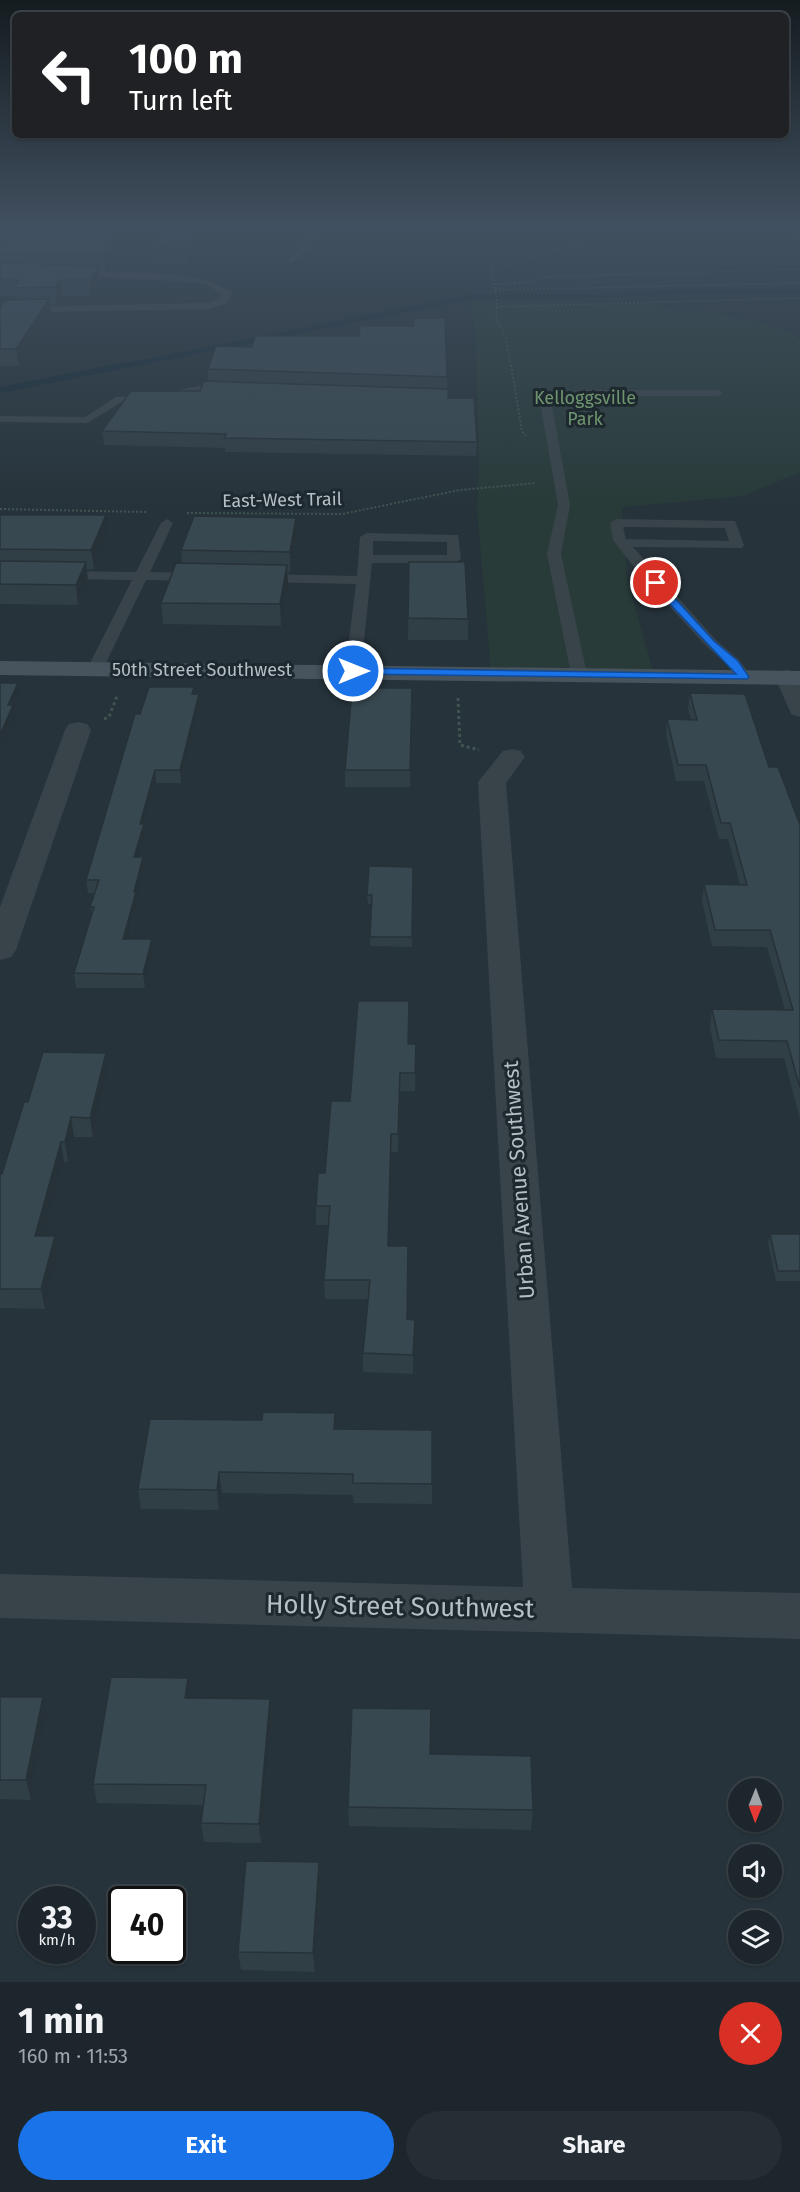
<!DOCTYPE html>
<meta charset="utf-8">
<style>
body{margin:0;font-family:"Fira Sans",sans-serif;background:#252e34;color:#f1f3f6;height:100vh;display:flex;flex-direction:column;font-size:22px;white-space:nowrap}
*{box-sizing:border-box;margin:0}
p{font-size:20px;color:#a0a5a9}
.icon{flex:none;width:33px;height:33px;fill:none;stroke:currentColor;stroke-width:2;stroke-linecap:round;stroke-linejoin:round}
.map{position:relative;height:1982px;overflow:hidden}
.panel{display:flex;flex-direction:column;background:#1c262c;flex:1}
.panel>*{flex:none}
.guide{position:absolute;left:12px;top:12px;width:777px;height:126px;border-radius:9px;box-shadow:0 2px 4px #0004,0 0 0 2px #3a4348;background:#202124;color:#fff;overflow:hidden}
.needle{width:39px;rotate:181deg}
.controls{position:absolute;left:728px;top:1778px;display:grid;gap:12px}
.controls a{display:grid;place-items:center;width:54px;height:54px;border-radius:50%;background:#1c262c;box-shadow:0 2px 4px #0004,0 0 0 2px #3a4348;font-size:30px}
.speed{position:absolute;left:18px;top:1886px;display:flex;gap:12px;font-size:30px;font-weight:700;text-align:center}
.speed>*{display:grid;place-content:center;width:78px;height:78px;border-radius:50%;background:#1c262c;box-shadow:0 2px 4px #0004,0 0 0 2px #3a4348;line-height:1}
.speed small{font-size:15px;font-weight:400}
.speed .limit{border:3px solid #111;border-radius:9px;background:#fff;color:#111}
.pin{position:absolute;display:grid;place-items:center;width:51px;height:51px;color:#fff;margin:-26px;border:3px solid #fff;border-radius:50%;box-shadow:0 2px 6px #0007}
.me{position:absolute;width:66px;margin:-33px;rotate:90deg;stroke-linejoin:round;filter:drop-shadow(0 0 4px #0008)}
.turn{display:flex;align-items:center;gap:21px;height:126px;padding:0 18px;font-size:27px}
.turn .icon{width:78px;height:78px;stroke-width:2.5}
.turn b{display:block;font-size:42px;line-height:51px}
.round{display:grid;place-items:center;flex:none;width:63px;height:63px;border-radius:32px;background:#252e34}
.head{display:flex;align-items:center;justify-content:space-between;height:102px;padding:0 18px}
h1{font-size:36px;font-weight:700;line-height:45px}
.cta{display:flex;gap:12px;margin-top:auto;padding:12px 18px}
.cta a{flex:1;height:69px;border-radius:36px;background:#1a73e8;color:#fff;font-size:24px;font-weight:700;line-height:69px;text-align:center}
.cta a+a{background:#252e34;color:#f1f3f6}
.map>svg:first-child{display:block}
.green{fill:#283b39}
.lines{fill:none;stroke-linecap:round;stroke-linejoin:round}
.stream-far1{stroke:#1a2c37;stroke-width:4.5}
.stream{stroke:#1a2c37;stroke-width:6}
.path-far2{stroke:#405350;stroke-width:1.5;stroke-dasharray:2 2;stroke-linecap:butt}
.path-far1{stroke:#405350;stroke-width:2;stroke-dasharray:2 2;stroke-linecap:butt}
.path{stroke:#405350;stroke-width:3;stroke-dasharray:3 3;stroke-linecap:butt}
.lane{fill:#39444a;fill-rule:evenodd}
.street{fill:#39444a;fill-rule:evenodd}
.secondary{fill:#48545d;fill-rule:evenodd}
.wall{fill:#303e45}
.shaded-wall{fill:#273238}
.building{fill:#384850;stroke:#273238;stroke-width:1.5}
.route{fill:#1a73e8;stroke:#114b97;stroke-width:1.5}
.labels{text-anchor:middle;stroke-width:6;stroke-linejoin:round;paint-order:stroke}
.far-park-label{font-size:18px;fill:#6e946f;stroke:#1e292f}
.far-street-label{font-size:18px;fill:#b5bfc6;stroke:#1e292f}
.street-label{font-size:21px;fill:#b5bfc6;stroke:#1e292f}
.near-street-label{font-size:26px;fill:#b5bfc6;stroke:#1e292f}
</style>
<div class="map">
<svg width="800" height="1982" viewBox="0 0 800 1982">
<rect width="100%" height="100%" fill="#26333a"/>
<path class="green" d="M471,302C554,303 636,301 718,314C746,319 775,323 800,339V472L743,496L622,507L627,578L654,675L491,672L477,508L479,465L476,335Z"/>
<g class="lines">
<polyline class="stream-far1" points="118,367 476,296 607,296 675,292 800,291"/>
<polyline class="stream" points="0,390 126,365"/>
<g class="path-far2">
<polyline points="485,228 497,301 496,318 506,339 511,367"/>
<polyline points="492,271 560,248 635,228"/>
<polyline points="494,284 523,283 544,277 800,269"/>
<polyline points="495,290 800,283"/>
<polyline points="497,307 800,298"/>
</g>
<g class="path-far1">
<polyline points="511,365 522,431 526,436"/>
<polyline points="0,509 146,512"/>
<polyline points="187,513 342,514 460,490 536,483"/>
</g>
<g class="path">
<polyline points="458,698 460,745 479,750"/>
<polyline points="104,719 109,717 117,696"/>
</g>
<g class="lane">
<polygon points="320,228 325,230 292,263 288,260 309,237 95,237 91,235 95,233 314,233"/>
<polygon points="783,228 791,228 800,237 800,244"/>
<path d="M73,271C112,273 204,268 232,293L227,303L209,309L0,313V307L208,303L220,299L222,294L207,285L192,282L70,276L69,274Z"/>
<polygon points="198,386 229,387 234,390 229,393 198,392 156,401 122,402 87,423 0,422 0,416 85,417 116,397 156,395"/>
<polygon points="577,390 718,390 723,393 718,396 577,396 551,401 570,505 561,554 587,674 579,679 571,674 547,554 558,505 540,402 543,396"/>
<polygon points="167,519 173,523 150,572 197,573 204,577 197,581 146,580 103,669 100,672 90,672 87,669 132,580 61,579 54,575 61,571 136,572 161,523"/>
<path d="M616,519L735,521L744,545L742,548L633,547L716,640L739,660L752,677L750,680H738L729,666L706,646L637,571L613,540L610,523ZM623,527L725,528L729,541L626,539Z"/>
<path d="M367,533L458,535L461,559L454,563H372L361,671L353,676L345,671L356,584L259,582L252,578L259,574L357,576L360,537ZM373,541L447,542V555H373Z"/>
</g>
<g class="street">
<polygon points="787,670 796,672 800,679 800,717 791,714 775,677 778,672"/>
<polygon points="78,722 87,724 91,730 16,950 11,957 0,960 0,907 65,730 69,724"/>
<polygon points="512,749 521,751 525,757 506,783 572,1588 800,1593 800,1639 0,1618 0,1574 523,1587 478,782 503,751"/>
</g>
<polygon class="secondary" points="0,661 800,671 800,685 0,675"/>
</g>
<g class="wall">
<polygon points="0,228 122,228 124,240 106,272 99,271 100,282 92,296 62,296 57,304 49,304 51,314 19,366 0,366 0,307 15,300 14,296 0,296"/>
<polygon points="165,228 210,228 208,231 202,231 203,240 188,265 153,265 152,247"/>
<polygon points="208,369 447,377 448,398 477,442 476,456 225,452 225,448 104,445 102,431 200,391 208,381"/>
<polygon points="0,515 108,534 94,569 87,569 88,582 78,605 0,604"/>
<polygon points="297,537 290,572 288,572 288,585 281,626 163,624 161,603 182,563 181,550"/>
<polygon points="409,562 468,619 468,640 408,640"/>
<polygon points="412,688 410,787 345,787 345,770"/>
<polygon points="690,693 769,767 800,825 800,1119 784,1058 716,1058 710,1027 712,1009 785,1010 767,947 712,946 702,901 704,884 740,885 728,839 719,839 704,781 676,781 666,734 667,719 691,720 688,708"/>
<polygon points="199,694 200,706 181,783 156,783 144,827 145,837 139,857 143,857 144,871 137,900 137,905 129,939 153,953 145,988 76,988 74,973 92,915 90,907 95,893 88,893 86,880 140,714"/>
<polygon points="413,867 412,947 370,946 371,904 368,904 367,895"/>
<polygon points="409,1044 416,1044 415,1091 400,1091 398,1152 391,1152 388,1246 407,1319 415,1338 413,1374 363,1372 363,1353 368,1299 325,1299 324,1280 329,1225 316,1225 316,1206 325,1173 350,1101"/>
<polygon points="106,1053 109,1072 93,1137 74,1137 68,1162 64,1162 44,1236 55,1236 58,1256 45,1309 0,1308 0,1174 2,1174"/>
<polygon points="770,1234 800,1234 800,1281 776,1281 768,1244"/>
<polygon points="336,1429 432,1430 432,1504 354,1503 353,1495 222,1493 219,1510 141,1509 138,1489"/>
<polygon points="0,1697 47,1717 31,1800 0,1799"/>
<polygon points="191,1698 272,1719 261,1843 204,1842 201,1823 203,1805 97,1803 93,1784"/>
<polygon points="430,1754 533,1810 531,1830 349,1826 348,1807"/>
<polygon points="319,1862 320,1881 315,1972 241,1970 238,1952"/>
</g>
<g class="shaded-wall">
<polygon points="121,228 122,228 124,240 106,272 104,256"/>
<polygon points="199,228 202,228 203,240 188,265 187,248"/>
<polygon points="98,266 100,282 92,296 90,280"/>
<polygon points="60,280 62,296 57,304 55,287"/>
<polygon points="49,299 51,314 19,366 16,349"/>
<polygon points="106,515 108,534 94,569 91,550"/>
<polygon points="296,518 297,537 290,572 290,552"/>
<polygon points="86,562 88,582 78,605 76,585"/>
<polygon points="287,565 288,585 281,626 280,604"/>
<polygon points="18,683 20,695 14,709 15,718 0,753 0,735 8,705"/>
<polygon points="199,694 200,706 181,783 180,770"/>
<polygon points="155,770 156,783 144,827 145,837 136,871 134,857 140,824"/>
<polygon points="143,857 144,871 137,900 137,905 125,953 123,939 134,892"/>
<polygon points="152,939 153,953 145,988 143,974"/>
<polygon points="106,1053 109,1072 93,1137 90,1118"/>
<polygon points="71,1117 74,1137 68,1162 65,1142"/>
<polygon points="391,1134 391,1152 388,1265 388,1246"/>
<polygon points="61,1142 64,1162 39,1256 35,1236"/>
<polygon points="55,1236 58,1256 45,1309 41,1289"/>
<polygon points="415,1320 415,1338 413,1374 413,1355"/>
<polygon points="219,1472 222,1493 219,1510 217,1490"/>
<polygon points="188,1678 191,1698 185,1698"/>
<polygon points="43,1697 47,1717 31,1800 26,1780"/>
<polygon points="270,1699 272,1719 261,1843 259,1824"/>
<polygon points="319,1862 320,1881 315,1972 313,1953"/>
</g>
<g class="building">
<polygon points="0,228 121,228 104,256 0,253"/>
<polygon points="165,228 199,228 187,248 152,247"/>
<polygon points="0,263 98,266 90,280 60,280 55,287 13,288 19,280 0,280"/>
<polygon points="49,299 16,349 0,349 0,307 5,300"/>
<polygon points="414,318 445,318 447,377 208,369 216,346 252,347 255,336 359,336 360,326 414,326"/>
<polygon points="204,381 448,389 448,398 474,398 477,442 224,438 226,434 102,431 131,391 200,391"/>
<polygon points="0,515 106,515 91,550 0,549"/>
<polygon points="194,516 296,518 290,552 181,550"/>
<polygon points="0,561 86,562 76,585 0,584"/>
<polygon points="409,562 465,562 468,619 408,618"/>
<polygon points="176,563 287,565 280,604 161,603"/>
<polygon points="0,683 18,683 8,705 13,705 0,735"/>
<polygon points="149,687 194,687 192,694 199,694 180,770 155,770 140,824 144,824 134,857 143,857 134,892 136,892 123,939 152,939 143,974 74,973 94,907 90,907 99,880 86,880 135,714 140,714"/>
<polygon points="358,688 412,688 410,770 345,770 352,691 357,691"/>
<polygon points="690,693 745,694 769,767 778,767 800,825 800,1088 787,1041 719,1040 712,1009 793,1010 770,930 715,930 704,884 747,885 730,823 721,823 706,765 678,765 667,719 697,720"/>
<polygon points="369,866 413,867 412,937 370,937 372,895 367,895"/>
<polygon points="358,1001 409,1001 408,1044 416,1044 415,1073 400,1073 398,1134 391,1134 388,1246 408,1246 407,1319 415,1320 413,1355 363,1353 370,1280 324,1280 330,1206 316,1206 318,1173 325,1173 331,1101 350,1101"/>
<polygon points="43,1052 106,1053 90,1118 71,1117 65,1142 61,1142 35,1236 55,1236 41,1289 0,1289 0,1174 2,1174 24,1102 28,1102"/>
<polygon points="770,1234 800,1234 800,1271 778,1271"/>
<polygon points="263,1412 335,1413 334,1429 432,1430 432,1484 353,1483 353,1474 219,1472 217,1490 138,1489 150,1419 262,1420"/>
<polygon points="111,1677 188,1678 185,1698 270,1699 259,1824 201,1823 206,1785 93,1784"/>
<polygon points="0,1697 43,1697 26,1780 0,1780"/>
<polygon points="352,1708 431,1709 430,1754 531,1756 533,1810 348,1807"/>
<polygon points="246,1861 319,1862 313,1953 238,1952"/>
</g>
<linearGradient id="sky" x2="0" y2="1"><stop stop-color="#151c20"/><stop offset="0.45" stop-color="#415060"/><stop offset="1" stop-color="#415060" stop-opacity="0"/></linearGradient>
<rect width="800" height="505" fill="url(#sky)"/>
<polygon class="route" points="652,581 659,581 714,641 738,661 749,677 747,679 353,674 348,671 353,668 736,674 652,585"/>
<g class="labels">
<g class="far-park-label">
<text x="585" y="404">Kelloggsville<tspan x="585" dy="21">Park</tspan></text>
</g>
<g class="far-street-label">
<text transform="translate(282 500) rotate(-1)" y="6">East-West Trail</text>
<text x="202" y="676">50th Street Southwest</text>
</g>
<g class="street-label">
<text transform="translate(519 1180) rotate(-94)" y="7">Urban Avenue Southwest</text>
</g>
<g class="near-street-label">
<text transform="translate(400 1606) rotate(1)" y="9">Holly Street Southwest</text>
</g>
</g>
</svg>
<div class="controls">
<a><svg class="needle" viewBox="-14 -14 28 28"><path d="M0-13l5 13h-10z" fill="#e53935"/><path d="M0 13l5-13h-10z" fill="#a0a5a9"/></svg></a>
<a><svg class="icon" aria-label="sound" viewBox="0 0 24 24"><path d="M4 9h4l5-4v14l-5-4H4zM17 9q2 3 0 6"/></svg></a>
<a><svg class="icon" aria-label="layers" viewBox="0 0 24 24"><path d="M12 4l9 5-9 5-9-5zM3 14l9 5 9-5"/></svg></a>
</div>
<div class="speed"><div>33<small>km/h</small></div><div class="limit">40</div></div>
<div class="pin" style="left:656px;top:583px;background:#d93025"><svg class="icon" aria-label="arrive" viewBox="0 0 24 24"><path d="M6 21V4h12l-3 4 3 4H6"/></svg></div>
<svg class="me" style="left:353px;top:671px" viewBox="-20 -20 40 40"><circle r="17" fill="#1a73e8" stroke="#fff" stroke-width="3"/><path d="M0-11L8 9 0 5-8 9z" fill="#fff"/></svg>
<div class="guide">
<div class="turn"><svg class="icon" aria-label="left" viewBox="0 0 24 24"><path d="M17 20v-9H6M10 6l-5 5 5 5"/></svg><div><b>100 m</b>Turn left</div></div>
</div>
</div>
<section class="panel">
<div class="head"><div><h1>1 min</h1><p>160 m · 11:53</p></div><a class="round" style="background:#d93025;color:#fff"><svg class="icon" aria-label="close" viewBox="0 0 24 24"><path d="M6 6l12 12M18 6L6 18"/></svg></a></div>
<div class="cta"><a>Exit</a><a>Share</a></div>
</section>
